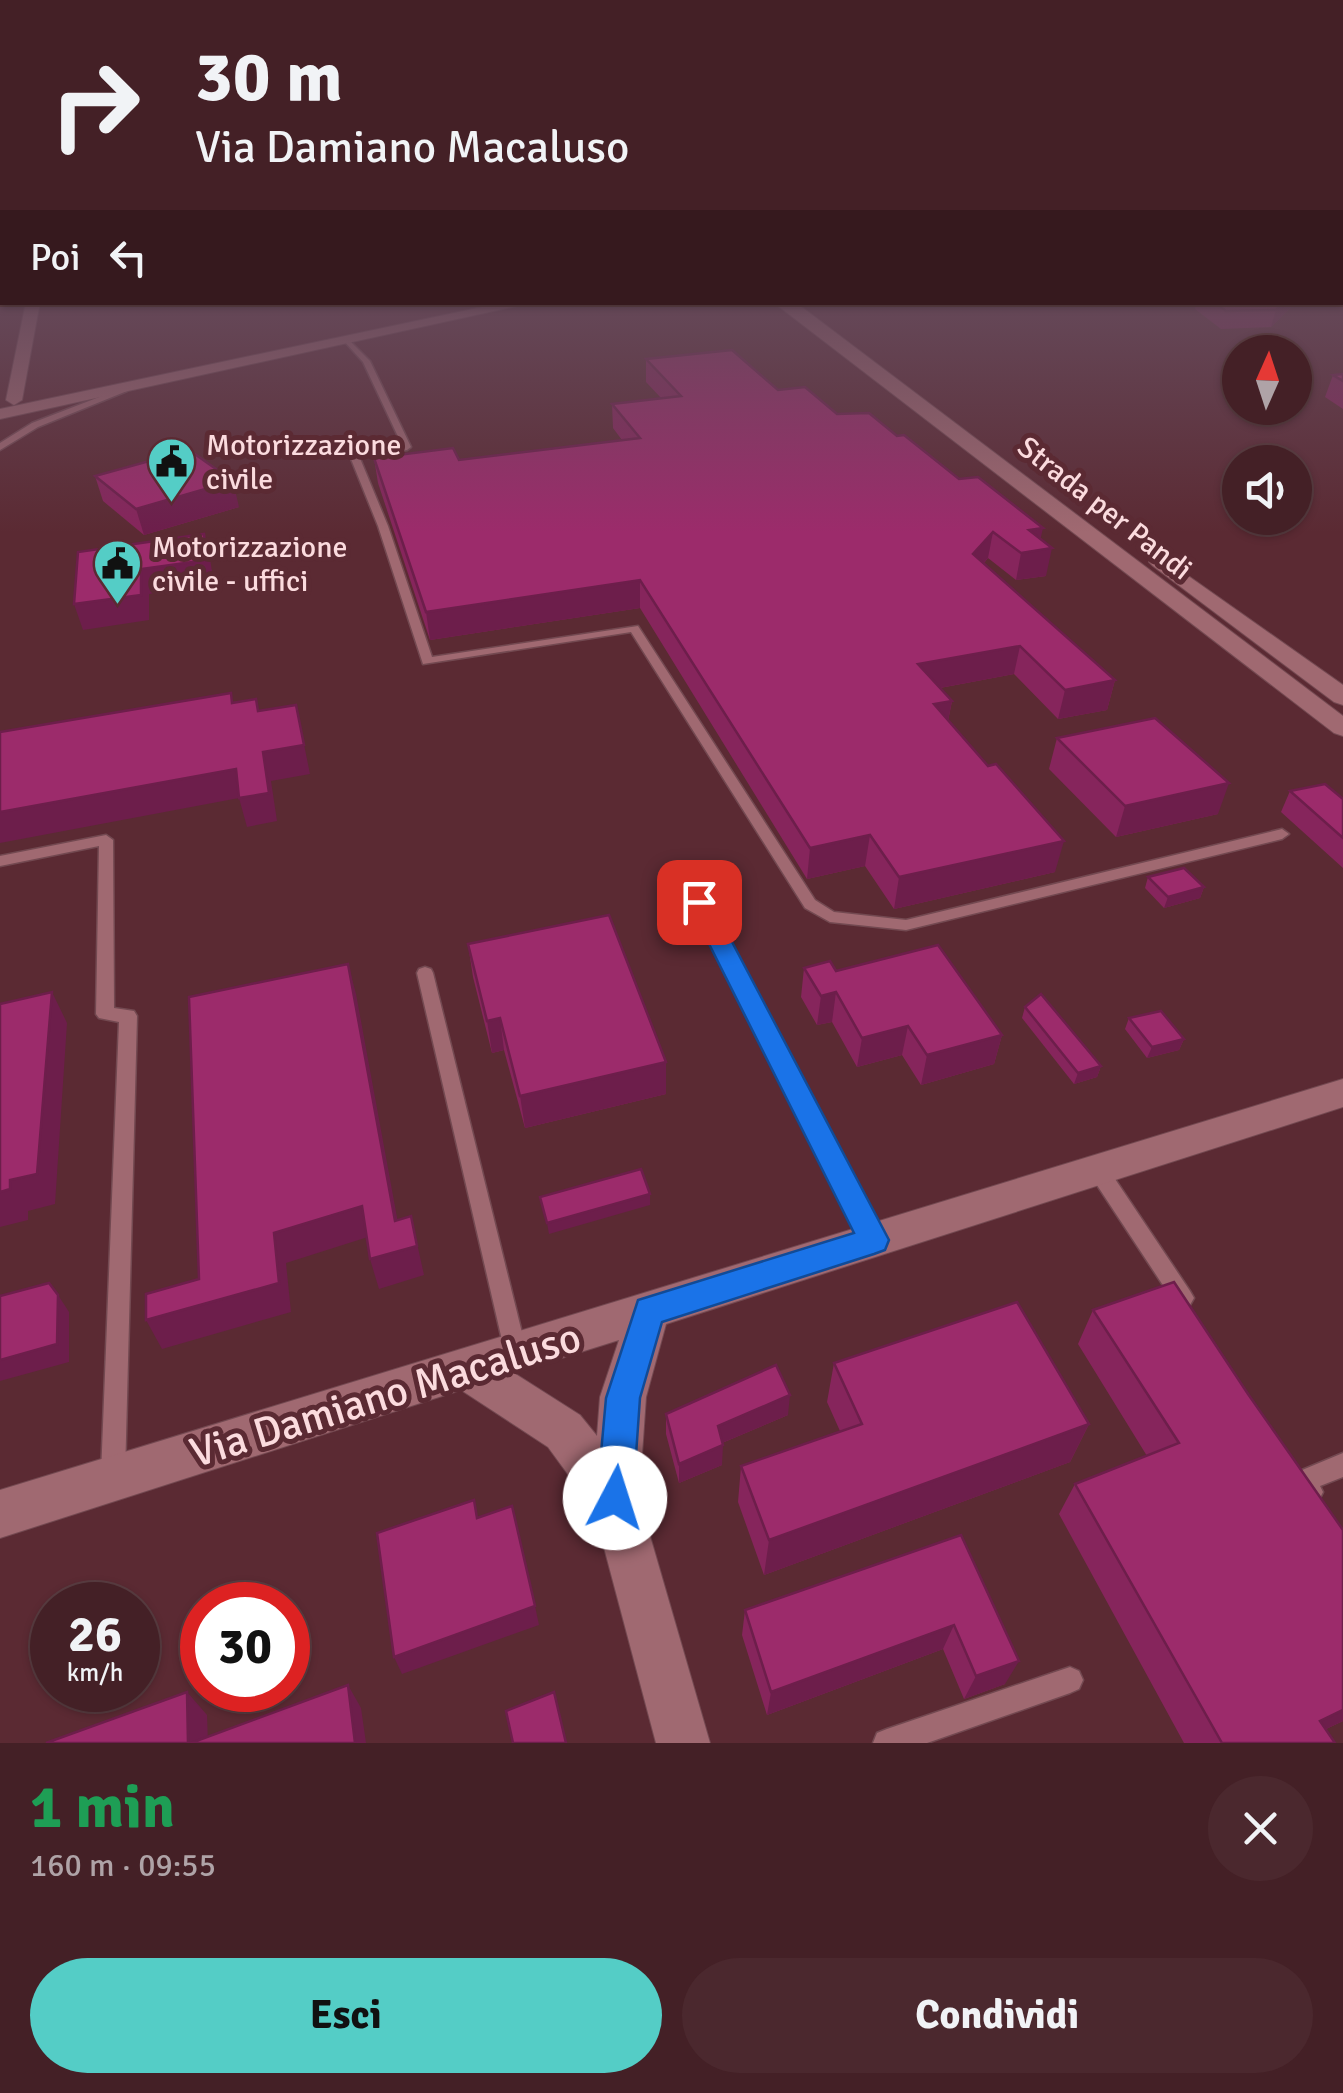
<!DOCTYPE html>
<html lang="it">
<meta charset="utf-8">
<style>
body{margin:0;font-family:Signika,sans-serif;background:#4b282e;color:#f1f3f6;height:100vh;display:flex;flex-direction:column;font-size:38px;white-space:nowrap}
*{box-sizing:border-box;margin:0}
p{font-size:32px;color:#afa3a7}
.icon{flex:none;width:55px;height:55px;fill:none;stroke:currentColor;stroke-width:2;stroke-linecap:round;stroke-linejoin:round}
.map{position:relative;height:1743px;overflow:hidden}
.drawer{display:flex;flex-direction:column;background:#442026;flex:1}
.drawer>*{flex:none}
.banner{position:absolute;left:0px;top:0px;width:1345px;height:305px;box-shadow:0 2px 8px #0004,0 0 0 2px #5c3e43;background:#442026;color:#f1f3f6;overflow:hidden}
.needle{width:65px;rotate:3deg}
.tools{position:absolute;left:1222px;top:335px;display:grid;gap:20px}
.tools a{display:grid;place-items:center;width:90px;height:90px;border-radius:50%;background:#442026;box-shadow:0 2px 8px #0004,0 0 0 2px #5c3e43;font-size:50px}
.speed{position:absolute;left:30px;top:1582px;display:flex;gap:20px;font-size:50px;font-weight:700;text-align:center}
.speed>*{display:grid;place-content:center;width:130px;height:130px;border-radius:50%;background:#442026;box-shadow:0 2px 8px #0004,0 0 0 2px #5c3e43;line-height:1}
.speed small{font-size:25px;font-weight:400}
.speed .limit{border:15px solid #d22;background:#fff;color:#111}
.pin{position:absolute;display:grid;place-items:center;width:85px;height:85px;color:#fff;margin:-42px;border-radius:20px;box-shadow:0 5px 15px #0006}
.me{position:absolute;width:110px;margin:-55px;rotate:5deg;stroke-linejoin:round;filter:drop-shadow(0 0 8px #0008)}
.turn{display:flex;align-items:center;gap:35px;height:210px;padding:0 30px;font-size:45px}
.turn .icon{width:130px;height:130px;stroke-width:2.5}
.turn b{display:block;font-size:70px;line-height:85px}
.then{display:flex;align-items:center;height:95px;padding:0 30px;background:#0003;gap:20px;font-size:38px}
.round{display:grid;place-items:center;flex:none;width:105px;height:105px;border-radius:52px;background:#4b282e}
.head{display:flex;align-items:center;justify-content:space-between;height:170px;padding:0 30px}
h1{font-size:60px;font-weight:700;line-height:75px;color:#1e9e55}
.primary-button{display:flex;gap:20px;margin-top:auto;padding:20px 30px}
.primary-button a{flex:1;height:115px;border-radius:60px;background:#54cdc6;color:#111;font-size:40px;font-weight:700;line-height:115px;text-align:center}
.primary-button a+a{background:#4b282e;color:#f1f3f6}
.map>svg:first-child{display:block}
.lines{fill:none;stroke-linecap:round;stroke-linejoin:round}
.lane-casing{stroke:#734951;stroke-width:3}
.street-casing{stroke:#734951;stroke-width:2}
.secondary-casing{stroke:#734951;stroke-width:2}
.lane{fill:#a06971;fill-rule:evenodd}
.street{fill:#a06971;fill-rule:evenodd}
.secondary{fill:#a06971;fill-rule:evenodd}
.wall{fill:#86255c}
.shaded-wall{fill:#6d1e4b}
.building{fill:#9c2b6b;stroke:#6d1e4b;stroke-width:2.5}
.route{fill:#1a73e8;stroke:#114b97;stroke-width:2.5}
.labels{text-anchor:middle;stroke-width:10;stroke-linejoin:round;paint-order:stroke}
.far-poi-label{font-size:30px;fill:#fbdbde;stroke:#5b2a33;text-anchor:start}
.far-street-label{font-size:30px;fill:#fbdbde;stroke:#5b2a33}
.near-street-label{font-size:42px;fill:#fbdbde;stroke:#5b2a33}
</style>
<div class="map">
<svg width="1343" height="1743" viewBox="0 0 1343 1743">
<rect width="100%" height="100%" fill="#5b2a33"/>
<g class="lines">
<defs>
<g id="lane">
<polygon points="348,339 370,361 411,447 407,450 359,456 388,526 432,657 638,626 815,900 834,912 906,920 1282,829 1289,834 1282,839 906,930 830,922 805,908 631,632 423,664 378,526 349,454 354,451 402,445 363,362 344,341"/>
<polygon points="120,389 127,391 38,427 0,450 0,443 32,423"/>
<polygon points="106,835 113,840 114,1008 134,1011 137,1016 125,1475 121,1483 113,1487 105,1483 101,1475 119,1022 99,1018 96,1014 99,846 0,866 0,856"/>
<polygon points="699,897 707,902 881,1234 884,1240 881,1246 874,1249 867,1246 691,902"/>
<polygon points="425,967 431,969 433,973 527,1353 524,1360 516,1363 508,1360 505,1353 417,973 419,969"/>
<polygon points="1098,1162 1105,1164 1190,1291 1194,1298 1190,1305 1183,1308 1176,1305 1091,1176 1088,1170 1091,1164"/>
<polygon points="1343,1453 1343,1477 1320,1486 1323,1492 1319,1500 1311,1504 1303,1500 1291,1481 1295,1473"/>
<polygon points="1070,1667 1079,1671 1083,1680 1079,1689 1070,1693 927,1743 873,1743 877,1733 887,1729"/>
</g>
<g id="street">
<polygon points="26,302 40,302 22,400 14,405 6,400"/>
<polygon points="773,302 792,302 803,308 1343,716 1343,736 1334,733"/>
<polygon points="1160,556 1343,685 1343,705 1334,702 1153,566 1149,562"/>
<path d="M1343,1079V1107L666,1324L646,1397L639,1498L710,1743H656L594,1510L548,1447L461,1390L0,1538V1490ZM619,1340L600,1397L597,1436L580,1415L514,1373Z"/>
</g>
<polygon id="secondary" points="506,302 535,302 0,419 0,409"/>
</defs>
<use href="#lane" class="lane-casing"/>
<use href="#street" class="street-casing"/>
<use href="#secondary" class="secondary-casing"/>
<use href="#lane" class="lane"/>
<use href="#street" class="street"/>
<use href="#secondary" class="secondary"/>
</g>
<g class="wall">
<polygon points="1197,302 1296,302 1271,327 1221,329 1195,309"/>
<polygon points="646,359 778,390 897,436 1040,539 1046,576 1016,580 988,558 984,563 1115,680 1107,710 1058,719 1014,674 940,688 952,701 948,721 1055,872 894,909 865,866 807,879 640,608 430,640 378,483 374,458 459,460 622,440 613,428 612,404 662,399 646,382"/>
<polygon points="1343,374 1343,409 1325,397 1333,375"/>
<polygon points="95,476 239,507 144,535 103,501"/>
<polygon points="1057,738 1218,814 1116,837 1049,769"/>
<polygon points="1290,791 1343,799 1343,868 1281,812"/>
<polygon points="1148,877 1204,887 1200,898 1164,908 1145,888"/>
<polygon points="468,944 666,1062 666,1094 525,1128 504,1050 492,1053 473,977"/>
<polygon points="804,968 836,971 1002,1035 994,1064 921,1085 902,1055 857,1067 832,1022 817,1025 801,997"/>
<polygon points="1025,1007 1101,1066 1097,1077 1074,1084 1022,1018"/>
<polygon points="1129,1018 1184,1039 1179,1050 1147,1058 1125,1029"/>
<polygon points="1093,1310 1248,1394 1343,1530 1343,1721 1326,1729 1335,1743 1184,1743 1059,1514 1075,1484 1147,1456 1078,1344"/>
<polygon points="834,1363 1089,1424 1070,1462 764,1575 738,1502 741,1466 840,1431 827,1402"/>
<polygon points="666,1414 788,1415 722,1443 722,1465 679,1483 666,1434"/>
<polygon points="961,1535 1005,1684 964,1699 943,1649 767,1715 742,1635 745,1610"/>
</g>
<g class="shaded-wall">
<polygon points="1284,302 1296,302 1271,327 1276,310"/>
<polygon points="233,481 239,507 144,535 136,509"/>
<polygon points="1043,528 1038,550 1052,548 1046,576 1016,580 1021,553 1029,530"/>
<polygon points="993,532 988,558 968,581 973,554"/>
<polygon points="204,534 210,558 214,585 149,594 149,620 83,630 74,604"/>
<polygon points="640,580 640,608 430,640 426,612"/>
<polygon points="1020,646 1014,674 913,693 918,664"/>
<polygon points="1115,680 1107,710 1058,719 1065,690"/>
<polygon points="952,701 946,731 934,704"/>
<polygon points="296,705 310,774 271,781 277,821 247,827 239,798 0,843 0,812 263,752"/>
<polygon points="1229,783 1218,814 1116,837 1125,806"/>
<polygon points="870,835 865,866 807,879 810,848"/>
<polygon points="1064,841 1055,872 894,909 899,877"/>
<polygon points="1204,887 1200,898 1164,908 1168,897"/>
<polygon points="348,964 356,994 403,1250 411,1216 424,1275 379,1289 370,1259 395,1221"/>
<polygon points="52,992 67,1023 55,1204 28,1211 28,1220 0,1227 0,1192 10,1180"/>
<polygon points="836,992 832,1022 817,1025 821,996"/>
<polygon points="500,1018 504,1050 492,1053 487,1021"/>
<polygon points="908,1026 902,1055 857,1067 862,1038"/>
<polygon points="1002,1035 994,1064 921,1085 927,1055"/>
<polygon points="1184,1039 1179,1050 1147,1058 1152,1047"/>
<polygon points="666,1062 666,1094 525,1128 520,1096"/>
<polygon points="1101,1066 1097,1077 1074,1084 1078,1073"/>
<polygon points="650,1194 650,1205 549,1234 547,1223"/>
<polygon points="362,1206 371,1236 286,1263 291,1312 162,1349 146,1320 274,1233"/>
<polygon points="58,1295 69,1312 69,1362 0,1381 0,1360"/>
<polygon points="790,1395 788,1415 717,1445 718,1426"/>
<polygon points="1089,1424 1070,1462 764,1575 769,1540"/>
<polygon points="723,1445 722,1465 679,1483 679,1464"/>
<polygon points="535,1606 539,1625 402,1674 394,1657"/>
<polygon points="954,1625 943,1649 767,1715 771,1692"/>
<polygon points="1019,1661 1005,1684 964,1699 976,1676"/>
<polygon points="348,1685 361,1708 366,1743 355,1743"/>
<polygon points="187,1692 207,1715 208,1743 188,1743"/>
<polygon points="1343,1710 1343,1721 1296,1743 1320,1721"/>
</g>
<g class="building">
<polygon points="1214,302 1284,302 1276,310 1226,311"/>
<polygon points="732,350 778,390 805,387 837,414 869,413 897,436 904,435 959,479 978,477 1043,528 1029,530 1052,548 1021,553 993,532 973,554 1115,680 1065,690 1020,646 918,664 952,701 934,704 988,766 996,764 1064,841 899,877 870,835 810,848 640,580 426,612 374,458 453,448 459,460 640,438 612,404 681,396 646,359"/>
<polygon points="1343,374 1343,381 1333,375"/>
<polygon points="189,450 233,481 136,509 95,476"/>
<polygon points="204,534 207,560 141,569 141,595 74,604 78,552"/>
<polygon points="231,693 232,703 256,699 258,711 296,705 304,745 263,752 269,793 239,798 236,769 0,812 0,732"/>
<polygon points="1155,718 1229,783 1125,806 1057,738"/>
<polygon points="1325,784 1343,799 1343,838 1290,791"/>
<polygon points="1184,868 1204,887 1168,897 1148,877"/>
<polygon points="609,915 666,1062 520,1096 500,1018 487,1021 468,944"/>
<polygon points="938,945 1002,1035 927,1055 908,1026 862,1038 836,992 821,996 804,968 830,961 836,971"/>
<polygon points="348,964 395,1221 411,1216 417,1246 370,1259 362,1206 274,1233 279,1283 146,1320 146,1294 199,1279 189,997"/>
<polygon points="52,992 37,1174 10,1180 10,1189 0,1192 0,1004"/>
<polygon points="1041,994 1101,1066 1078,1073 1025,1007"/>
<polygon points="1161,1011 1184,1039 1152,1047 1129,1018"/>
<polygon points="641,1169 650,1194 547,1223 540,1197"/>
<polygon points="1174,1282 1248,1394 1343,1530 1343,1710 1320,1721 1335,1743 1222,1743 1075,1484 1179,1443 1093,1310"/>
<polygon points="49,1283 58,1295 57,1344 0,1360 0,1296"/>
<polygon points="1017,1302 1089,1424 769,1540 741,1466 862,1424 834,1363"/>
<polygon points="776,1365 790,1395 718,1426 723,1445 679,1464 666,1414"/>
<polygon points="474,1500 477,1518 512,1506 535,1606 394,1657 377,1533"/>
<polygon points="961,1535 1019,1661 976,1676 954,1625 771,1692 745,1610"/>
<polygon points="348,1685 355,1743 191,1743"/>
<polygon points="187,1692 188,1743 46,1743"/>
<polygon points="554,1692 566,1743 513,1743 506,1711"/>
</g>
<linearGradient id="sky" x2="0" y2="1"><stop stop-color="#32171c"/><stop offset="0.54" stop-color="#664a5b"/><stop offset="1" stop-color="#664a5b" stop-opacity="0"/></linearGradient>
<rect width="1343" height="533" fill="url(#sky)"/>
<polygon class="route" points="699,894 711,902 889,1240 885,1250 874,1254 662,1322 640,1398 633,1498 628,1511 615,1516 602,1511 597,1498 606,1398 638,1300 854,1233 688,902"/>
<defs>
<symbol id="civic-pin" viewBox="-11 -11 22 30"><path d="M0 17L-7.5 6A9.5 9.5 0 1 1 7.5 6Z" fill="#54cdc6" stroke="#5b2a33"/><path d="M-.6-6.5H3V-4.5H.6V-3L4-1V1h2V6H-6V1h2V-1L-.6-3ZM-1.2 2.5V6h2.4V2.5Z" fill="#111"/></symbol>
</defs>
<g fill-rule="evenodd">
<use href="#civic-pin" x="144" y="434" width="55" height="75"/>
<use href="#civic-pin" x="90" y="536" width="55" height="75"/>
</g>
<g class="labels">
<g class="far-poi-label">
<text x="206" y="455">Motorizzazione<tspan x="206" dy="34">civile</tspan></text>
<text x="152" y="557">Motorizzazione<tspan x="152" dy="34">civile - uffici</tspan></text>
</g>
<g class="far-street-label">
<text transform="translate(1105 508) rotate(38)" y="10">Strada per Pandi</text>
</g>
<g class="near-street-label">
<text transform="translate(385 1394) rotate(-17)" y="15">Via Damiano Macaluso</text>
</g>
</g>
</svg>
<div class="tools">
<a><svg class="needle" viewBox="-14 -14 28 28"><path d="M0-13l5 13h-10z" fill="#e53935"/><path d="M0 13l5-13h-10z" fill="#afa3a7"/></svg></a>
<a><svg class="icon" aria-label="sound" viewBox="0 0 24 24"><path d="M4 9h4l5-4v14l-5-4H4zM17 9q2 3 0 6"/></svg></a>
</div>
<div class="speed"><div>26<small>km/h</small></div><div class="limit">30</div></div>
<div class="pin" style="left:699px;top:902px;background:#d93025"><svg class="icon" aria-label="arrive" viewBox="0 0 24 24"><path d="M6 21V4h12l-3 4 3 4H6"/></svg></div>
<svg class="me" style="left:615px;top:1498px" viewBox="-20 -20 40 40"><circle r="19" fill="#fff"/><path d="M0-13L10 11 0 6-10 11z" fill="#1a73e8"/></svg>
<div class="banner">
<div class="turn"><svg class="icon" aria-label="right" viewBox="0 0 24 24"><path d="M7 20v-9h11M14 6l5 5-5 5"/></svg><div><b>30 m</b>Via Damiano Macaluso</div></div>
<div class="then">Poi<svg class="icon" aria-label="left" viewBox="0 0 24 24"><path d="M17 20v-9H6M10 6l-5 5 5 5"/></svg></div>
</div>
</div>
<section class="drawer">
<div class="head"><div><h1>1 min</h1><p>160 m · 09:55</p></div><a class="round"><svg class="icon" aria-label="close" viewBox="0 0 24 24"><path d="M6 6l12 12M18 6L6 18"/></svg></a></div>
<div class="primary-button"><a>Esci</a><a>Condividi</a></div>
</section>
